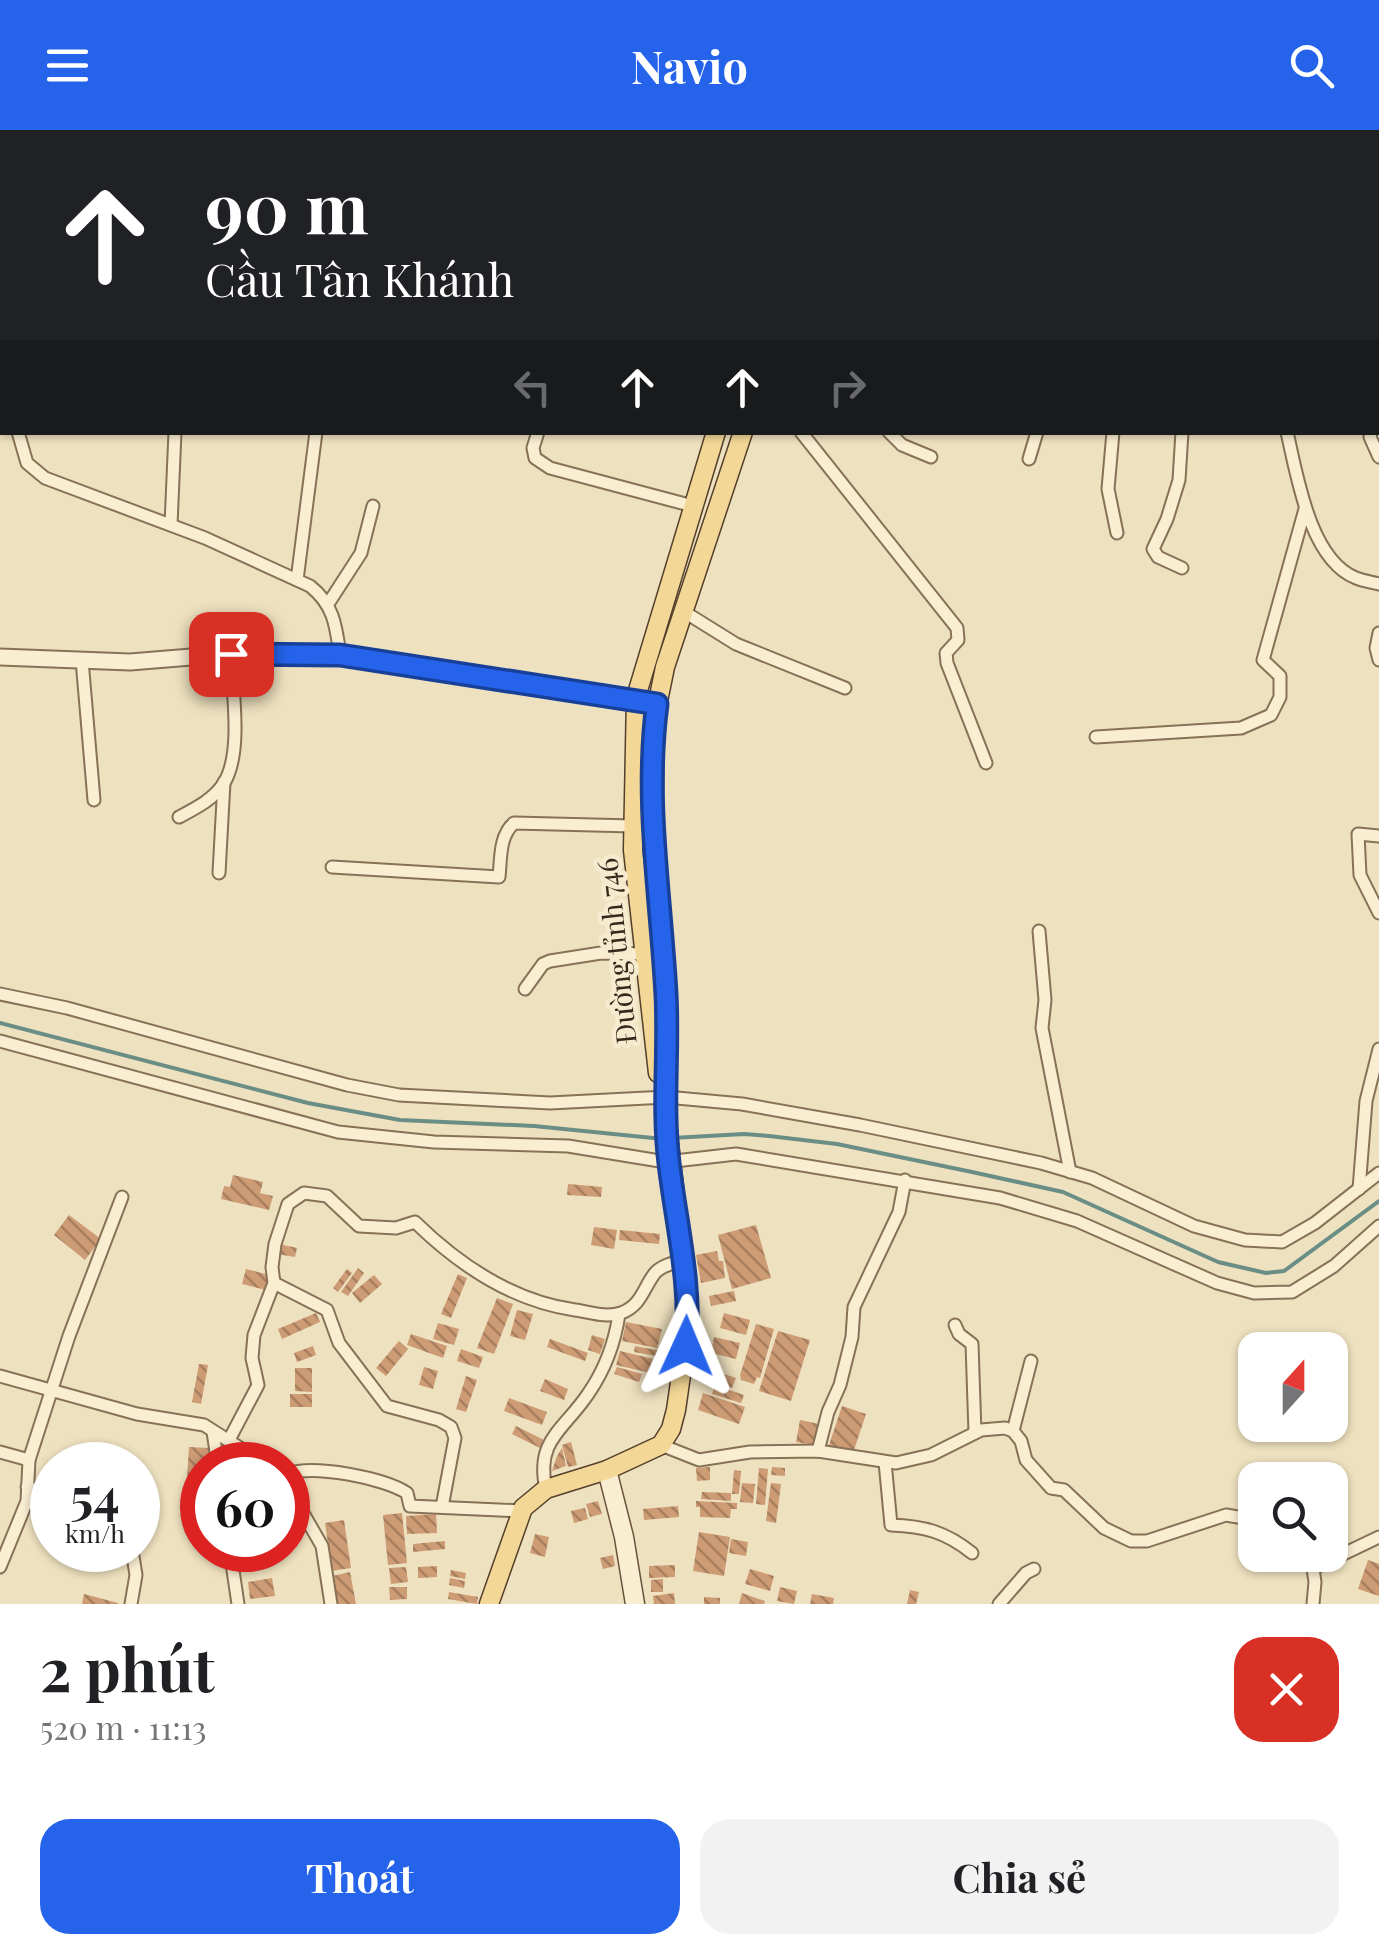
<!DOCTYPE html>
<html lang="vi">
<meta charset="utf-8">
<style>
body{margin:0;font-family:"Playfair Display",serif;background:#f2f2f2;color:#202124;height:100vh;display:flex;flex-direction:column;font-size:38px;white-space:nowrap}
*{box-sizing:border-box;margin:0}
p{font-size:32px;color:#757577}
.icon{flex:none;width:55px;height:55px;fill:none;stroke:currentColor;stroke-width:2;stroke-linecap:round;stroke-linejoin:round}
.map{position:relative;height:1474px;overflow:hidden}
.drawer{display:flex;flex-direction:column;background:#fff;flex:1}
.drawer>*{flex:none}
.banner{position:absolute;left:0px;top:0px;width:1380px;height:305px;box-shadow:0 2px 8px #0004;background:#202124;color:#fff;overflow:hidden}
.needle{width:65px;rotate:21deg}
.buttons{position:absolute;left:1238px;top:1202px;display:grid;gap:20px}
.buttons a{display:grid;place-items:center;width:110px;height:110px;border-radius:20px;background:#fff;box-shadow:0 2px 8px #0004;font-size:50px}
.speed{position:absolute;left:30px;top:1312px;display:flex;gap:20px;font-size:50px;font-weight:700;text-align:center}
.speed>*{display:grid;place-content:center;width:130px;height:130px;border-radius:50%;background:#fff;box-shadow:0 2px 8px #0004;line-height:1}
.speed small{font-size:25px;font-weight:400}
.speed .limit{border:15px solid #d22;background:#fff;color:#111}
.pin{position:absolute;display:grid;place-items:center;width:85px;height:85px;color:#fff;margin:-42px;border-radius:20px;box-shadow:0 5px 15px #0006}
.me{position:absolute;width:110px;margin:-55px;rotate:1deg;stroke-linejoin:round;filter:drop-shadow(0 0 8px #0008)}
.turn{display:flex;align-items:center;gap:35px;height:210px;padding:0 40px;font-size:45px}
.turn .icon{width:130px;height:130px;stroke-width:2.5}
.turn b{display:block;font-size:70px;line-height:85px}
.lanes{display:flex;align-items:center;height:95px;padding:0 40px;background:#0003;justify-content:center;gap:50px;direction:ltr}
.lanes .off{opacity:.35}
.round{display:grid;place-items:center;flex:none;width:105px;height:105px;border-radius:30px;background:#f2f2f2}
.head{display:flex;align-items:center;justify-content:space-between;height:170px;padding:0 40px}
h1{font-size:60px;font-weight:700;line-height:75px}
.cta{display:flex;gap:20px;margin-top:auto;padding:20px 40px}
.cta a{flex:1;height:115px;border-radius:30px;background:#2563eb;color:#fff;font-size:40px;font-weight:700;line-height:115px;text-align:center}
.cta a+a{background:#f2f2f2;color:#202124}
header{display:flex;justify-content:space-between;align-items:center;height:130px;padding:0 40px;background:#2563eb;color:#fff;font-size:45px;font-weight:700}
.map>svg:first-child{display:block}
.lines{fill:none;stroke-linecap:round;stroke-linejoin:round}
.stream{stroke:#6a8e85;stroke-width:4}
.building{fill:url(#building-back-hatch)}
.minor-casing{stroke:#877157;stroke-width:15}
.tertiary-casing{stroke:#877157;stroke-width:19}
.secondary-casing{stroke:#69523b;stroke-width:21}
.primary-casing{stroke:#543f2c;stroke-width:21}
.minor{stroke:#f9eed2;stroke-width:11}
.tertiary{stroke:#f9eed2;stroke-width:15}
.secondary{stroke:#f9eed2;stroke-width:18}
.primary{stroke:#f3d796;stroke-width:18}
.route-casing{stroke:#184099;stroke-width:25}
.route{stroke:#2563eb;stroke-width:18}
.labels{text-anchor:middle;stroke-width:9;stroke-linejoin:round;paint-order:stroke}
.street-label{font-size:28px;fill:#36291c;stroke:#f6ebcf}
</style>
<header><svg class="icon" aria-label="menu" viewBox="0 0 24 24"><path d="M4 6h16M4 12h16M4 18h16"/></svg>Navio<svg class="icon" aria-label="search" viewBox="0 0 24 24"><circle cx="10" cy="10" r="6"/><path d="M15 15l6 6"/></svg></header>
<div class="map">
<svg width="1379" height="1474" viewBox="0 0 1379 1474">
<defs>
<pattern id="building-back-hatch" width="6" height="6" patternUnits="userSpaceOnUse" patternTransform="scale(2.5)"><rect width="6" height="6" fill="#cd9b74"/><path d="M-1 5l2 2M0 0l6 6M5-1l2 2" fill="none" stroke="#a77e5e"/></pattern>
</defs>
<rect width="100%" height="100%" fill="#eee1bf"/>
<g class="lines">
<g class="stream">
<polyline points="0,893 308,973 400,990 534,996 663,1009"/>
<polyline points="672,1008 744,1004 769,1006 837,1014 972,1042 1063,1062 1218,1132 1266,1143 1284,1141 1379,1071"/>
</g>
</g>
<g class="building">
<polygon points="233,1045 263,1052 260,1063 273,1066 269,1080 221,1069 224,1056 230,1057"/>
<polygon points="568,1054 602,1057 601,1067 567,1065"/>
<polygon points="69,1085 101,1109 85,1130 54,1105"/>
<polygon points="756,1095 771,1148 732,1159 718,1105"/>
<polygon points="594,1097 617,1100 614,1119 591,1115"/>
<polygon points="620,1100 660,1104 659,1114 619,1110"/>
<polygon points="279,1114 297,1118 295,1127 277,1124"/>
<polygon points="717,1121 719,1131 723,1131 725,1148 701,1153 696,1125"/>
<polygon points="358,1138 364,1143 348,1166 341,1162"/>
<polygon points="246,1139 269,1145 266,1160 242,1154"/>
<polygon points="347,1139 352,1143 338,1162 333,1158"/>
<polygon points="458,1144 467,1148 451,1188 441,1184"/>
<polygon points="374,1145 382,1154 360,1173 352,1163"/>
<polygon points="734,1161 736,1171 711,1176 709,1166"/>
<polygon points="497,1168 513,1174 494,1224 477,1218"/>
<polygon points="517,1180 533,1184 525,1210 510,1206"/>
<polygon points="316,1183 320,1192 282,1209 278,1199"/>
<polygon points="724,1183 750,1190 746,1205 720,1198"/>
<polygon points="626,1192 662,1199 657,1218 622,1211"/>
<polygon points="438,1193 459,1199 454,1215 433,1209"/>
<polygon points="756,1194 774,1199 760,1248 757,1247 754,1254 741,1250 740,1245"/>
<polygon points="778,1201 810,1210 791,1271 759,1261"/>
<polygon points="411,1204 447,1216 443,1228 407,1215"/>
<polygon points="592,1205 605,1209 600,1224 588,1220"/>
<polygon points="714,1207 740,1213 736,1229 711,1223"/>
<polygon points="550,1209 588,1223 585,1231 547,1217"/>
<polygon points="399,1211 408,1219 386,1246 376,1238"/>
<polygon points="313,1216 316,1225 297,1232 294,1223"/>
<polygon points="635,1216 662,1221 661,1227 634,1222"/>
<polygon points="461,1219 483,1227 479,1238 457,1231"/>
<polygon points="620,1221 662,1231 659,1245 616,1235"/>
<polygon points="199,1234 208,1235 201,1274 192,1272"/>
<polygon points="424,1237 438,1241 433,1259 419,1255"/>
<polygon points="617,1237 642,1244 639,1252 614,1244"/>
<polygon points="295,1238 312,1238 312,1262 295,1261"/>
<polygon points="718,1242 736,1248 732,1258 714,1252"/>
<polygon points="466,1246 477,1250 466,1282 456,1279"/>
<polygon points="545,1249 568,1259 564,1270 540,1261"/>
<polygon points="715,1255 744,1265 741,1273 712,1264"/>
<polygon points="703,1263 745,1277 739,1294 698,1280"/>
<rect x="290" y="1264" width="22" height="13"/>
<polygon points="509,1268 547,1282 542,1295 504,1281"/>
<polygon points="842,1276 866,1284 853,1323 829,1315"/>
<polygon points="800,1290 819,1294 815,1315 796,1312"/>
<polygon points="516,1296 544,1310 540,1318 512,1304"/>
<polygon points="571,1312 577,1335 568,1337 562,1315"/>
<polygon points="189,1317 209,1318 208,1335 202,1335 202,1349 187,1348"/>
<polygon points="562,1318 566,1336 552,1341 557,1326"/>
<polygon points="710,1337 710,1350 697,1351 696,1338"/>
<polygon points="772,1337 785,1338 785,1346 771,1345"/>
<polygon points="759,1338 768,1339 765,1375 756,1374"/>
<polygon points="734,1340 741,1341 739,1364 732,1364"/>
<polygon points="202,1353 202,1363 186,1364 186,1354"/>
<polygon points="742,1353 755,1354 753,1373 740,1372"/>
<polygon points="771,1353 781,1354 776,1393 766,1391"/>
<polygon points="702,1362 731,1363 731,1371 701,1369"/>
<polygon points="598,1371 602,1384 590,1387 586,1374"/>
<polygon points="696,1371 737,1373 737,1379 731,1379 730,1388 700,1387 700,1377 696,1377"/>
<polygon points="678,1376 679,1387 644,1390 643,1379"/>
<polygon points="585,1378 588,1389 574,1393 571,1381"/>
<polygon points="402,1383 407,1433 388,1435 383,1385"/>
<polygon points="436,1384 437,1403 407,1404 406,1386"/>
<polygon points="344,1390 351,1438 332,1441 325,1393"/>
<polygon points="699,1402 730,1407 724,1446 693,1441"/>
<polygon points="535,1404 549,1407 545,1427 530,1423"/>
<polygon points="731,1409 748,1412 746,1426 729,1423"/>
<polygon points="445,1411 445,1419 413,1422 413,1414"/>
<polygon points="613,1425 615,1436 603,1439 600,1428"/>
<polygon points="1368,1430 1379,1434 1379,1466 1358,1459"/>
<polygon points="675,1435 675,1447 649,1448 649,1436"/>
<polygon points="437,1436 437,1447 418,1448 418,1437"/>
<polygon points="406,1437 408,1452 391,1454 389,1438"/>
<polygon points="750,1439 774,1446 770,1461 745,1454"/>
<polygon points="451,1440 466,1443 465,1449 450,1446"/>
<polygon points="350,1442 356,1474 337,1474 332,1446"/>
<polygon points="272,1448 275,1466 250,1469 248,1452"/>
<polygon points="450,1448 465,1451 464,1458 449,1455"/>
<polygon points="663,1449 663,1462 651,1462 651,1450"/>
<polygon points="389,1457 407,1457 407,1469 390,1470"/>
<polygon points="780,1457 797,1461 794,1474 777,1471"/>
<polygon points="910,1460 919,1462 916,1474 907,1474"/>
<polygon points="449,1462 478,1467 477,1474 448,1469"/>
<polygon points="674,1463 675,1474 654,1474 653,1466"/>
<polygon points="742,1463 765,1471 764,1474 739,1474"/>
<polygon points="84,1464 118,1473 118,1474 82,1474"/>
<polygon points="812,1464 834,1468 833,1474 810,1474"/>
<polygon points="704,1467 720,1468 720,1474 704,1474"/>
</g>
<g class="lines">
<defs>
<g id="minor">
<polyline points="165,0 166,2"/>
<polyline points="277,2 278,0"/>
<polyline points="342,2 343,0"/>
<polyline points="404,2 405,0"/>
<polyline points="1000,2 1001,0"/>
<polyline points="1049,2 1054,0"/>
<polyline points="1186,2 1187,0"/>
<polyline points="1342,2 1343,0"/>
<polyline points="0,72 2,71"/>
<polyline points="1378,183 1379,183"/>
<polyline points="0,210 2,218"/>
<polyline points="1378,279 1379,274"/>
<path d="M18,302L27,333L45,348L205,408L310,456C334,475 336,496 340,525"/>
<polyline points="538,302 533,318 535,328 550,338 693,376"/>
<polyline points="801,302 957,498 958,510 946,523 947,533 986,633"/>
<polyline points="889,302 902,315 931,327"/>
<polyline points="1113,302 1108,359 1117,403"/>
<path d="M1287,302C1297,346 1310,430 1356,448C1363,451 1372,452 1379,454"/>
<polyline points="1371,302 1370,307 1379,327"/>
<polyline points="1029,329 1037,302"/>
<polyline points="171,395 175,302"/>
<polyline points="1182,438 1158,427 1153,419 1167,389 1179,350 1182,302"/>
<polyline points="297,450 316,302"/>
<polyline points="328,474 361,423 373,376"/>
<polyline points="683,481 736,514 845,558"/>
<polyline points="1379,503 1376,518 1379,530"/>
<polyline points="82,530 94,670"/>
<polyline points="1096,607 1241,598 1271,585 1280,567 1280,546 1263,530 1305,379"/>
<path d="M179,687C196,678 214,669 224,653C243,622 232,559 231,524"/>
<polyline points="1379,706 1358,704 1360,745 1379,783"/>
<path d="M332,737L499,747C501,729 499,706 514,693L633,696"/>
<polyline points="219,743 224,652"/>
<polyline points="1039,801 1045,870 1042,898 1070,1042"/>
<polyline points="525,859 543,834 550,831 601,823 646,824"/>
<polyline points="0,864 67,878 347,955 399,965 550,973 666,967 742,974 860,995 1041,1033 1092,1048 1194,1096 1245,1110 1282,1112 1315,1093 1379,1043"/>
<polyline points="0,911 338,1002 434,1012 568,1016 666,1032 736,1024 1000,1068 1077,1091 1217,1153 1254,1163 1292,1162 1334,1136 1379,1096"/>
<polyline points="1359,1059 1366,971 1379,919"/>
<polyline points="274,1153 327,1180 339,1213 387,1276 439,1290 451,1297 455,1308 442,1377"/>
<polyline points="955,1195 959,1204 972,1214 975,1303"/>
<polyline points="0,1246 137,1284 204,1295 267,1335"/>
<polyline points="1013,1301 1031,1231"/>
<polyline points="213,1302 218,1335"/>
<path d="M229,1310L258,1255L252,1228L254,1205L274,1153L272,1137L275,1114L288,1074L304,1063L327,1066L359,1096L396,1098L415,1092C460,1136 512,1171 575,1180C590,1182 605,1188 621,1183C642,1175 643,1158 655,1143C662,1135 674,1133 683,1130"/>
<polyline points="661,1315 699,1330 750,1322 818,1321 896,1333 931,1325 981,1300 1005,1298 1013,1301 1021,1311 1026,1330 1051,1358 1064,1360 1104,1398 1131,1411 1147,1411 1226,1385 1255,1390"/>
<polyline points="818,1321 828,1282 840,1255 852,1207 854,1177 899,1082 905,1050"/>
<polyline points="0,1322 29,1330"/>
<path d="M885,1332L891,1395C924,1396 946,1402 972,1423"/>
<path d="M288,1344C313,1334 384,1348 407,1363L410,1376L522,1381"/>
<polyline points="27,1357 52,1366"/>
<polyline points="288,1357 322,1416 331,1474"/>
<path d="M546,1359C535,1310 564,1300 588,1264C604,1241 615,1212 619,1184"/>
<polyline points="230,1420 238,1474"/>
<polyline points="1311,1425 1315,1452 1313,1474"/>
<polyline points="0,1437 27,1371 29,1330 69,1206 122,1067"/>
<polyline points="1314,1438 1379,1407"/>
<polyline points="131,1474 136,1445 132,1420"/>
<polyline points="999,1474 1026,1443 1034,1439"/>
</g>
<polyline id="tertiary" points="0,527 130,532 240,523 340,525 657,574"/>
<polyline id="secondary" points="607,1340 624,1407 635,1474"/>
<g id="primary">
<polyline points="816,2 817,0"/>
<polyline points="847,2 848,0"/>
<polyline points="658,943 633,720 636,567 716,302"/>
<polyline points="489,1474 523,1378 546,1359 607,1340 661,1315 671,1299 676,1280 689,1189 664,970 668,905 653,711 655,586 665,537 743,302"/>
</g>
</defs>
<use href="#minor" class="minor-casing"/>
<use href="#tertiary" class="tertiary-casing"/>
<use href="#secondary" class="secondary-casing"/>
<use href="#primary" class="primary-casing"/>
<use href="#minor" class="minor"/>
<use href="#tertiary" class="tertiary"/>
<use href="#secondary" class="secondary"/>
<use href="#primary" class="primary"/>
</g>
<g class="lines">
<defs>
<path id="route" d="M231,524L340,525L657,574C644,671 661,768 666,865C669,921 662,977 669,1033C676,1094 692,1154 686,1216"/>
</defs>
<use href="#route" class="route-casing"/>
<use href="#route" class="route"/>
</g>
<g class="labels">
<g class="street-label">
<text transform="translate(617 821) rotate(-96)" y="10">Đường tỉnh 746</text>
</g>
</g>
</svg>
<div class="buttons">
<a><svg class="needle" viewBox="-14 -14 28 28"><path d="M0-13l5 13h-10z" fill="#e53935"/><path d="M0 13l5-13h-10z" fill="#757577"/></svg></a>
<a><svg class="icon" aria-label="search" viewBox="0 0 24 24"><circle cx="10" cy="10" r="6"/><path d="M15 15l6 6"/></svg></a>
</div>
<div class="speed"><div>54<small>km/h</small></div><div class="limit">60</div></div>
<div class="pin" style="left:231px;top:524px;background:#d93025"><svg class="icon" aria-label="arrive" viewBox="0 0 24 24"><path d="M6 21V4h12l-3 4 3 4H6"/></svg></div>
<svg class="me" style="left:686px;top:1216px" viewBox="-20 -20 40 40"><path d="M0-17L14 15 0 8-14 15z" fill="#2563eb" stroke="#fff" stroke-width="4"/></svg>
<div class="banner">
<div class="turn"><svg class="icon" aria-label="ahead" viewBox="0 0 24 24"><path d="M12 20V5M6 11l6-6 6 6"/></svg><div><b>90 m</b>Cầu Tân Khánh</div></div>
<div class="lanes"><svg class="icon off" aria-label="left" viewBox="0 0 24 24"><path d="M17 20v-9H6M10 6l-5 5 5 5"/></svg><svg class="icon" aria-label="ahead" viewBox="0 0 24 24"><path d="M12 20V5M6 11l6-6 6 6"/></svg><svg class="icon" aria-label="ahead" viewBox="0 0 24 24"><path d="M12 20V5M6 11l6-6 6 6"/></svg><svg class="icon off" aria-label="right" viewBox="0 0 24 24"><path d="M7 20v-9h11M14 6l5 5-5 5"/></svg></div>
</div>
</div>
<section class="drawer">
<div class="head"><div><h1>2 phút</h1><p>520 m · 11:13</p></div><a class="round" style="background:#d93025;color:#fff"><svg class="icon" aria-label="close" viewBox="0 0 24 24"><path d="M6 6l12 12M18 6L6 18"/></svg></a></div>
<div class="cta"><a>Thoát</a><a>Chia sẻ</a></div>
</section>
